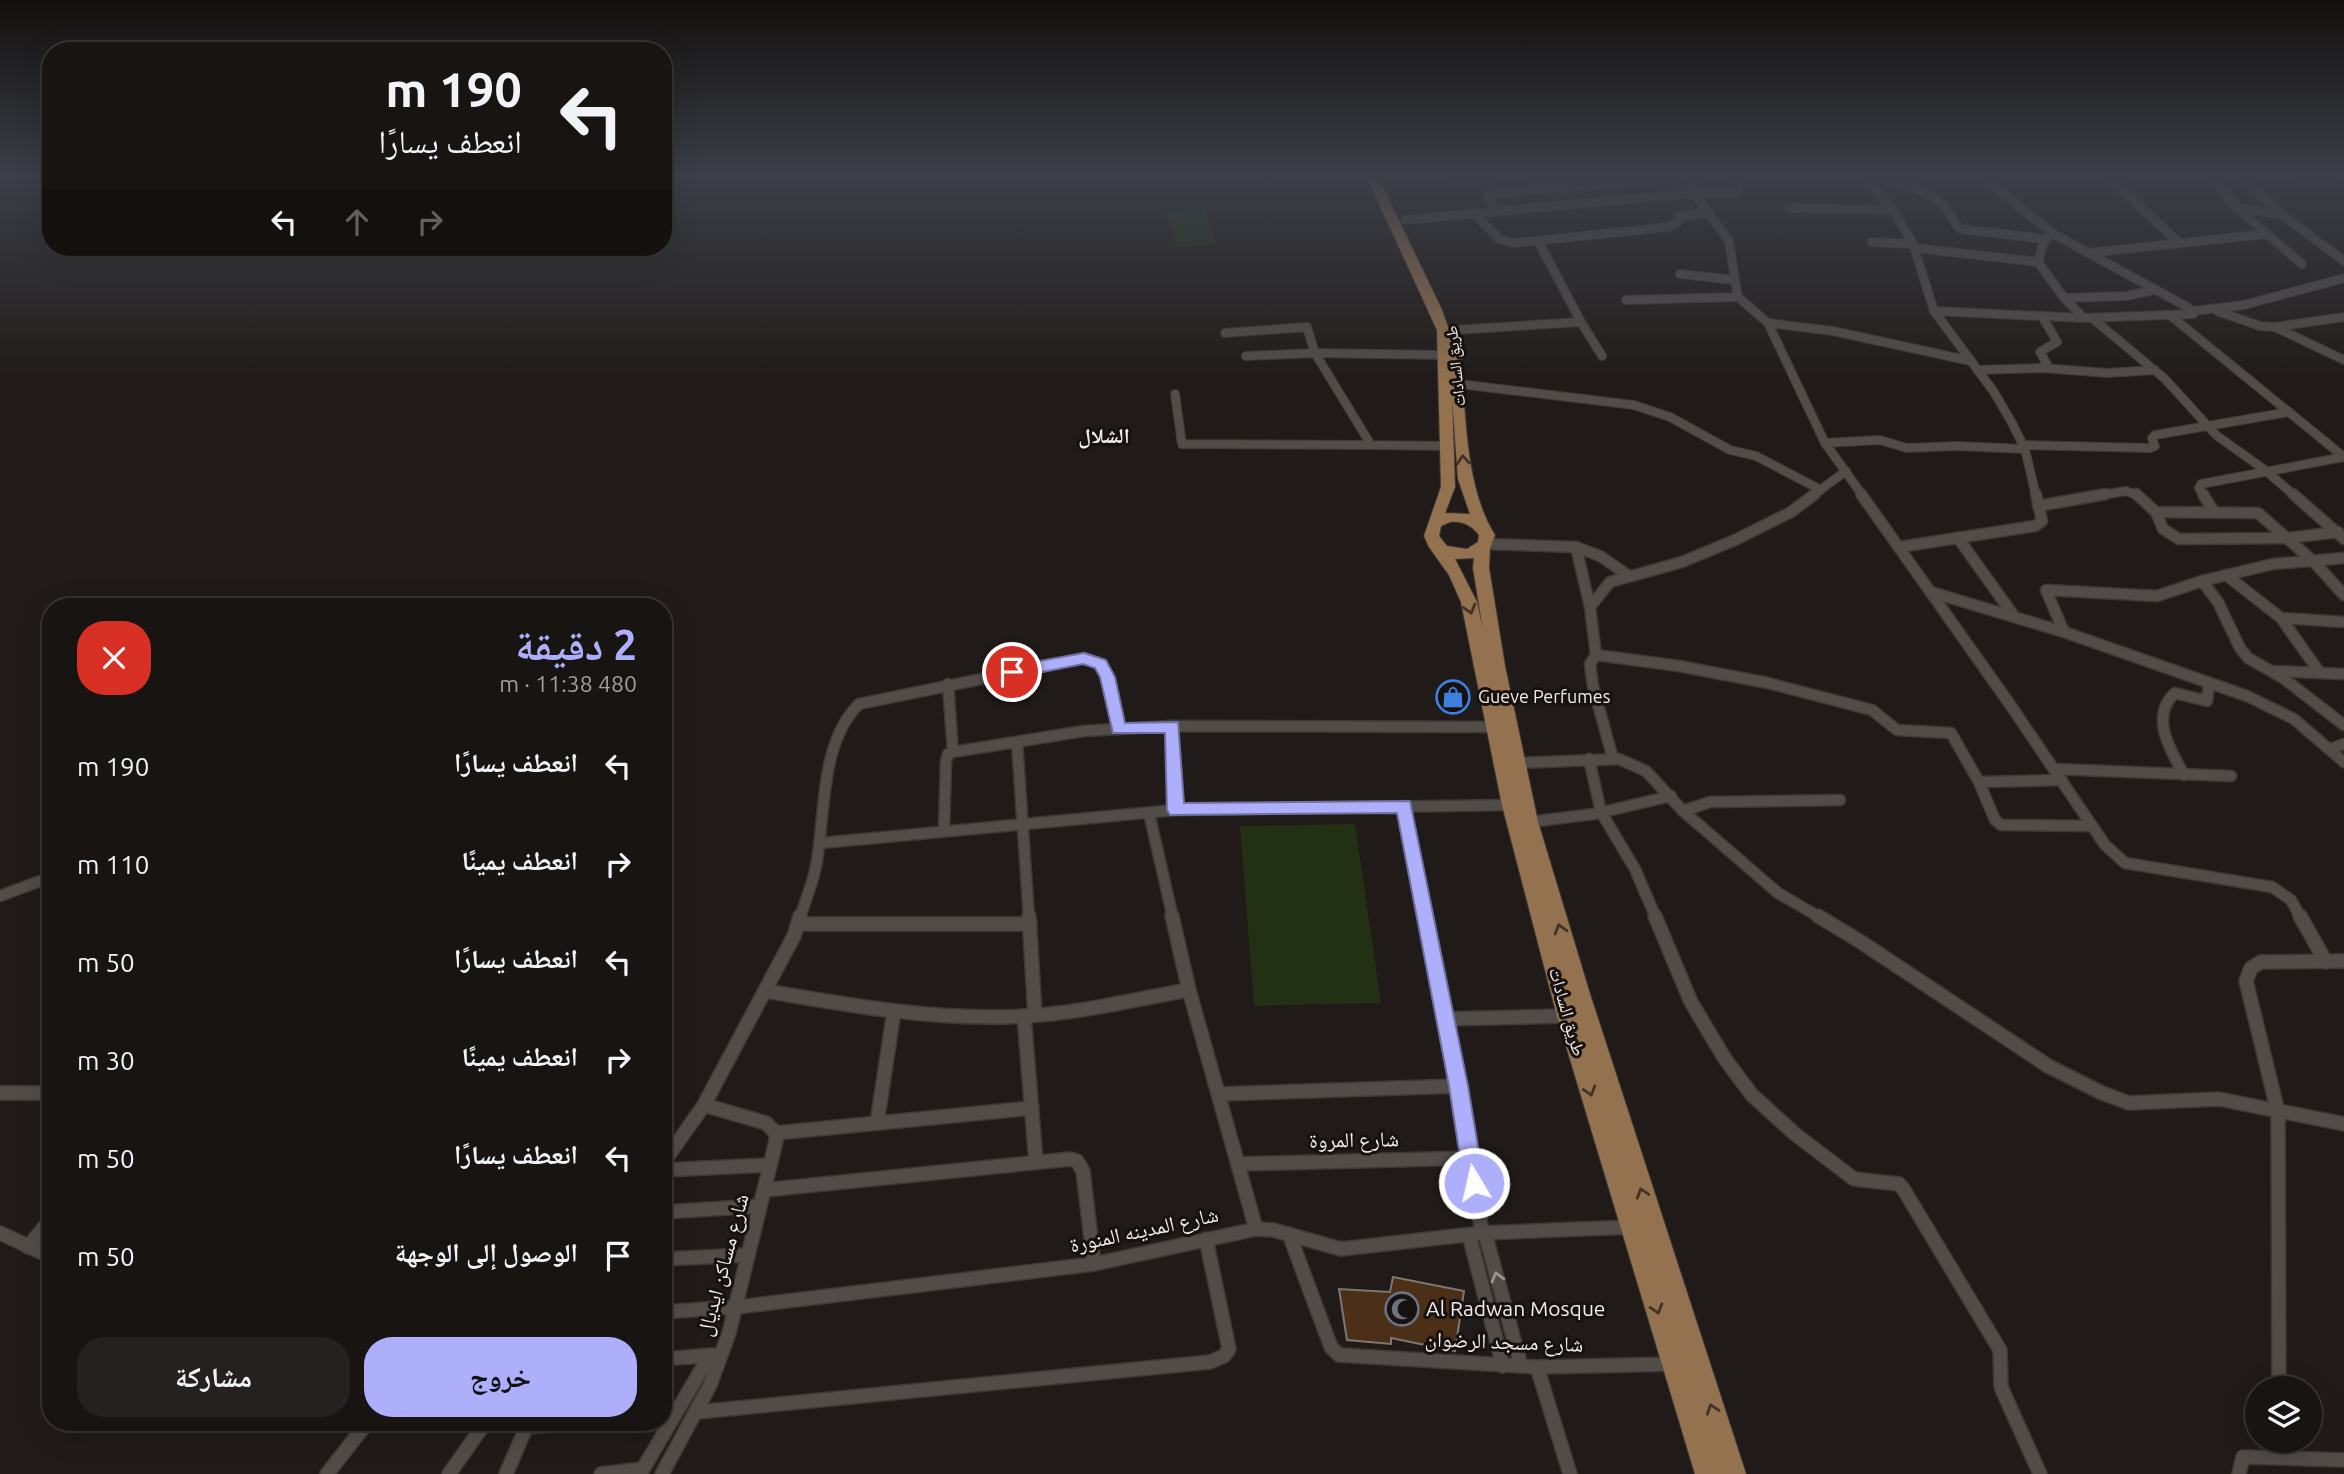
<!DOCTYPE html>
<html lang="ar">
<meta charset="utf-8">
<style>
body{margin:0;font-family:Ubuntu,"Noto Naskh Arabic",sans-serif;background:#252120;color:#f1f3f6;direction:rtl;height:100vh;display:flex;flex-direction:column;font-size:26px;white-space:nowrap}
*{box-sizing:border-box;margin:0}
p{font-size:23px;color:#9f9e9f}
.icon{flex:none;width:38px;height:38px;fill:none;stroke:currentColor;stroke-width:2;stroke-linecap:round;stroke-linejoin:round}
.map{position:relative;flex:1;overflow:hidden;direction:ltr}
.panel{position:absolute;left:42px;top:598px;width:630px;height:833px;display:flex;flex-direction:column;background:#181412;border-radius:28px;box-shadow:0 7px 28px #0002,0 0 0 2px #363332;direction:rtl}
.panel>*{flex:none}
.banner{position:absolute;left:42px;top:42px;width:630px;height:214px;border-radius:28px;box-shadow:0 7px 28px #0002,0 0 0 2px #363332;direction:rtl;background:#181412;color:#f1f3f6;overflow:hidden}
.tools{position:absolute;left:2245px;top:1376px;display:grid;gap:14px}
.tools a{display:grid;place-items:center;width:77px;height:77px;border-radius:50%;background:#181412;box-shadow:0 7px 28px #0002,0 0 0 2px #363332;font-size:35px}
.pin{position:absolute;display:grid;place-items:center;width:60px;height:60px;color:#fff;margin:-30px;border:4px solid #fff;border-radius:50%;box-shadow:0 2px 7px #0007}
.me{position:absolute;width:77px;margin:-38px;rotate:351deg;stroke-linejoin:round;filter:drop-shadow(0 0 5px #0008)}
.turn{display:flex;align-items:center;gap:24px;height:147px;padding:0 35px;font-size:32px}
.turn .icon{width:91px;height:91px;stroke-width:2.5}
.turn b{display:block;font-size:49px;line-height:60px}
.lanes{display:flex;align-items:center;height:66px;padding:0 35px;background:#0003;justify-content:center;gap:35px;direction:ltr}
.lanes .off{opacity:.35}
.round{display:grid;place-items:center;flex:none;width:74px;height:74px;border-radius:28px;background:#252120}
.overview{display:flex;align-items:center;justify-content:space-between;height:119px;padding:0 35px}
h1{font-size:42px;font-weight:700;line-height:52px;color:#adaffb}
.primary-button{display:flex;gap:14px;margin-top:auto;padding:14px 35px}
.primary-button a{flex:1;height:80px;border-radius:28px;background:#adaffb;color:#111;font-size:28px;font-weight:700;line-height:80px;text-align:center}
.primary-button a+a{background:#252120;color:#f1f3f6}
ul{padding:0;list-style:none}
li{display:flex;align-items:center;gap:21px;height:98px;padding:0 35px}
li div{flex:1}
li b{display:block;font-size:26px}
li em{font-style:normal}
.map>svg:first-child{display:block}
.green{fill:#223013}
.building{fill:#4c2f17;stroke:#7c7773;stroke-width:2}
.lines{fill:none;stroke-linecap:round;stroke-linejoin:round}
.minor-far2-casing{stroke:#3d3937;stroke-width:10}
.minor-far1-casing{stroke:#3d3937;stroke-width:13}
.minor-casing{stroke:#3d3937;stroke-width:16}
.primary-casing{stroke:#3d3937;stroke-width:2}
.minor-far2{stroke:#514c48;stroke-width:8}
.minor-far1{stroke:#514c48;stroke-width:10}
.minor{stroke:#514c48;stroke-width:13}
.primary{fill:#94714f;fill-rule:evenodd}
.oneway{stroke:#433325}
.oneway2{stroke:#999491}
.route{fill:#adaffb;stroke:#7072a3;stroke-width:2}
.labels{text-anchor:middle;stroke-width:6;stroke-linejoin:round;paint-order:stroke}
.far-street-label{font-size:16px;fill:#f0ecea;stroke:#17120f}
.poi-label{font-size:18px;fill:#f0ecea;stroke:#17120f;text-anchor:start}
.street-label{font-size:18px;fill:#f0ecea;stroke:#17120f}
.quarter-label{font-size:21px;font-weight:bold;fill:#f0ecea;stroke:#17120f}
.near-street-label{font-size:21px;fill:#f0ecea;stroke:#17120f}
.near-poi-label{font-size:21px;fill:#f0ecea;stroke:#17120f;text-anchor:start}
</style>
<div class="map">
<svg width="2344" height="1474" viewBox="0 0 2344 1474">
<rect width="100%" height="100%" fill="#201b18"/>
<g class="green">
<polygon points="1204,209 1216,244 1176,247 1166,212"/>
<polygon points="1355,824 1381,1003 1254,1006 1240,826"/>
</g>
<polygon class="building" points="1393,1277 1464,1291 1455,1351 1391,1338 1391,1344 1347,1340 1339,1289 1390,1292"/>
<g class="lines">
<defs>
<g id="minor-far2">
<polyline points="1447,175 1456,179 1526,176 1541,190"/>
<polyline points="1863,175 1893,210 1913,244 1934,311 1994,392 2012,423 2025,449 2036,496"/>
<polyline points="2106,175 2179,243"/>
<polyline points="2209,175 2237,208 2302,264"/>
<polyline points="2240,175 2281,214"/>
<polyline points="2281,175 2330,182"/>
<path d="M1866,178C1892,179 1925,187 1944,206C1951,213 1953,222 1960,229L2046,239"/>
<polyline points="1789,208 1893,210"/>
<polyline points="2237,208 2281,214 2344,261"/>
<polyline points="1496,211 1488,197 1491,194 1693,176"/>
<polyline points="1474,213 1499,239 1514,243 1668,227 1677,223 1678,217 1710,212"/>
<polyline points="1405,220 1694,193 1737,193 1741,175"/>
<polyline points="2050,235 2043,243 2038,262 2064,298 2084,318"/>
<polyline points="1538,241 1581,322"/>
<polyline points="1872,242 1913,244"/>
<polyline points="1915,248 2038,262"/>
<polyline points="2088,253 2266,234"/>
<polyline points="1680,274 1735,280 1729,241 1694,193 1693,175"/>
<polyline points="1738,297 1768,323 1825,443 1863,496"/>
<polyline points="2064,298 2126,296 2154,290"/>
<polyline points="1626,300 1738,297 1735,280"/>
<polyline points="1934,311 2084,318 2193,314 2189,308 2052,233 1980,175"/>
<polyline points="2193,311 2244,305 2344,278"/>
<polyline points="2217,311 2260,326 2275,327 2344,317"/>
<polyline points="2042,316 2057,342 2040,352 2049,368"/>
<polyline points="2171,316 2344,457"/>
<polyline points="2092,318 2165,379 2216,435 2265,470 2295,496"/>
<polyline points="1768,323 1833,331 1971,361"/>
<polyline points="2275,327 2344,360"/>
<polyline points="1454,330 1581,322 1602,356"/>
<polyline points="1225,333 1307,327 1315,353 1371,445 1447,446"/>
<polyline points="1246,356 1315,353 1445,355"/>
<polyline points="1977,370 2044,368 2107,373 2155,370"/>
<polyline points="1459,384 1634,405 1670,417 1730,450 1756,456 1821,490"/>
<polyline points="1175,394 1182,444 1371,445"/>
<polyline points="1825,443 1880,440 1907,448 1957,446 2025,449"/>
<polyline points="2023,445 2150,448 2155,446 2152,438 2155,435 2289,412"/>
<polyline points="1812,496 1846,471"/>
<polyline points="2096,496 2126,491 2138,496"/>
<polyline points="2204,496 2199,488 2201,484 2344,457"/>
</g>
<g id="minor-far1">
<polyline points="1861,494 2009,703 2105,845 2125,863 2272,887 2291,900 2301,918"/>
<polyline points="2136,494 2156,512 2258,513 2313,561 2344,595"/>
<polyline points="2203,494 2214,512"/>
<polyline points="2293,494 2344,539"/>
<polyline points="2038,506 2106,494"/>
<polyline points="2156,512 2163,529 2179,539 2288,538 2338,532"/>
<polyline points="1958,538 2014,616"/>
<polyline points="1485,544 1576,547 1600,556 1629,576"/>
<polyline points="1576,547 1590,607 1596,655 1590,664 1593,686 1613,759"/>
<polyline points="1899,547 2035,526 2042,521 2036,494"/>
<polyline points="2226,575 2281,618"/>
<polyline points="2202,581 2218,602 2240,648 2248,658 2283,678 2344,725"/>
<polyline points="1931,592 2064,632 2247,696 2294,719 2344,762"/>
<polyline points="1590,607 1610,582 1682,562 1735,540 1791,512 1815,494"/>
<polyline points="2064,632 2046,590 2157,596 2202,581 2273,564 2344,558"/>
<polyline points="1596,655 1679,666 1768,683 1872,710 1897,730 1951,733 1979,782 1995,820 2001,825 2092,826"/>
<polyline points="2271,671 2344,674"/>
<polyline points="2320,673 2281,618 2344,622"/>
<polyline points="948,684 953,752"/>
<polyline points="1172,726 1176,810"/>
<polyline points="1017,742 1029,918"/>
<polyline points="2331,749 2344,744"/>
<polyline points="1589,759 1601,812 1635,869 1656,918"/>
<polyline points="1516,763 1619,759 1646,771 1683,811 1778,893 1821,918"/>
<polyline points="2055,769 2231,776"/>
<path d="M2184,775C2171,751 2149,717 2175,693L2207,701L2209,683"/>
<polyline points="1979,782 2062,780"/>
<polyline points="1404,806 1426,918"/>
<polyline points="1683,811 1710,802 1840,800"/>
<polyline points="1149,813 1173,918"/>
<polyline points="1529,822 1594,814 1671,796"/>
<polyline points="944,831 946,761 948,754 953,752 1084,731 1172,726 1494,727"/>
<polyline points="821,843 1176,810 1511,805"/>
<polyline points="0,896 51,877"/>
<path d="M800,918C805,901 813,883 816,866C826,814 819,744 859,704L1084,658L1101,664L1108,677L1119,729"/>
</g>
<g id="minor">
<polyline points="1029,916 1035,1015"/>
<polyline points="1172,916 1189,990 1256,1229"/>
<polyline points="1426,916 1459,1086 1482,1233"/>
<polyline points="1655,916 1691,1002 1725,1059 1752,1095 1795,1134 1854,1179 1899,1184 1904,1190 2000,1350 2001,1387 2040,1474"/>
<polyline points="1818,916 1861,942 2048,1066 2102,1093 2129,1103 2219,1099 2344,1124"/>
<polyline points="2300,916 2326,962"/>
<polyline points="799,924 1030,924"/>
<path d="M766,991C852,1006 938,1021 1026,1016C1081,1013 1135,999 1189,990"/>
<polyline points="1024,1016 1036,1162"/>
<polyline points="1445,1019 1567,1016"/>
<polyline points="0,1093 51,1093"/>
<polyline points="1219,1094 1459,1086"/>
<polyline points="877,1123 894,1011"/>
<polyline points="776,1133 1032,1108"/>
<polyline points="663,1163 704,1105 794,936 800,916"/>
<polyline points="1238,1164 1470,1158"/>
<polyline points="663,1170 770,1165"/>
<polyline points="764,1190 1071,1159 1077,1161 1083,1171 1094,1264"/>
<polyline points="663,1212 760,1206"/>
<polyline points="0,1233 51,1257"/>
<polyline points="1485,1233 1521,1366"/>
<polyline points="1289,1234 1331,1347 1339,1355 1537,1367 1674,1364"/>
<polyline points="1469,1235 1503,1366"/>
<polyline points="28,1247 51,1219"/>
<polyline points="663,1259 748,1255"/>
<polyline points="663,1312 737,1307 1094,1264 1256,1229 1273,1230 1341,1249 1482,1233 1631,1227"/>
<polyline points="663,1359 713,1355"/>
<polyline points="1537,1367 1570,1474"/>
<polyline points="2279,1388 2278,1112 2246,981 2251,968 2261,962 2344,961"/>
<polyline points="697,1412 1210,1362 1224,1356 1229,1349 1206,1239"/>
<polyline points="526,1427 573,1423"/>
<polyline points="2280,1440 2280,1458"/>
<polyline points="327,1474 367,1423"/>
<polyline points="449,1474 485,1423"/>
<polyline points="506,1474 528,1423"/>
<polyline points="601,1474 643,1469"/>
<polyline points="640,1474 710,1355"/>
<polyline points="662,1474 710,1385 729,1333 776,1141 776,1133 766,1123 704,1105"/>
<polyline points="2239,1474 2243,1457 2344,1460"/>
</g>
<path id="primary" d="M1366,175H1377L1442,310L1449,330H1459L1460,333C1465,393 1462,484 1495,535L1490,548L1489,568L1505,666L1538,822L1590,994L1746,1474H1695L1557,1016L1502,805L1461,602L1449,575L1429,547L1424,536L1441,487L1437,330ZM1452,397L1458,479L1470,514L1445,513L1455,487ZM1450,522C1463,521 1471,525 1479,535L1478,542L1467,549L1447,546L1439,536L1441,526ZM1474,558L1473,568L1483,630L1477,602L1455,559Z"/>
</defs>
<use href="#minor-far2" class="minor-far2-casing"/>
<use href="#minor-far1" class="minor-far1-casing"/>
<use href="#minor" class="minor-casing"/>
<use href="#primary" class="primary-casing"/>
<use href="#minor-far2" class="minor-far2"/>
<use href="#minor-far1" class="minor-far1"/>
<use href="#minor" class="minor"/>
<use href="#primary" class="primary"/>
</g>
<defs><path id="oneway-chevron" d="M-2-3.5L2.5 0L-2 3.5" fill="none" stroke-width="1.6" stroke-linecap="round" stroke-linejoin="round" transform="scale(1.75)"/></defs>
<g class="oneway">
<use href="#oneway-chevron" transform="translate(1463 460) rotate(-94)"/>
<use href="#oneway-chevron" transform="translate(1470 609) rotate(74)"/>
<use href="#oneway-chevron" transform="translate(1560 929) rotate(-106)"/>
<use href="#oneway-chevron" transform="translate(1590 1091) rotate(73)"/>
<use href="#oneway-chevron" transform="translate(1642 1193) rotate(-108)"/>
<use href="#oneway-chevron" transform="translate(1657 1309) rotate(73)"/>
<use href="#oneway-chevron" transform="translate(1712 1409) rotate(-108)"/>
</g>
<use class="oneway2" href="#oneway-chevron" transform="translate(1497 1277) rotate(-105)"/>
<linearGradient id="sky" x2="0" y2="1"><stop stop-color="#120f0d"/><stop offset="0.46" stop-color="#3c3f48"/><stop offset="1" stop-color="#3c3f48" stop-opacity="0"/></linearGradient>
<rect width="2344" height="382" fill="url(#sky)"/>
<polygon class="route" points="1084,653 1106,660 1115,677 1125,723 1178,722 1184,803 1410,801 1468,1086 1484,1183 1481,1190 1474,1193 1467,1190 1464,1183 1449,1086 1397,813 1170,815 1167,810 1165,733 1113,733 1100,677 1095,668 1083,664 1012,678 1005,672 1012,666"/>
<defs>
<symbol id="shop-ring" viewBox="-11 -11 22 22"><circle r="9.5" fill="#17120f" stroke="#3f7fe0" stroke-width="1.5"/><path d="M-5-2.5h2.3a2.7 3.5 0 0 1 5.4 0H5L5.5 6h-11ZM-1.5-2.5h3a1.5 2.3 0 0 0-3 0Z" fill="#3f7fe0"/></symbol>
<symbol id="mosque-ring" viewBox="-11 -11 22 22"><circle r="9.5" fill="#17120f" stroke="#6b7280" stroke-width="1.5"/><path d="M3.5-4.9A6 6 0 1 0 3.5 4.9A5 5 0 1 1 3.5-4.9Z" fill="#6b7280"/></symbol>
</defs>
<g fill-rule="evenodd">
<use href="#shop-ring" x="1434" y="678" width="38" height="38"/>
<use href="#mosque-ring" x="1383" y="1290" width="38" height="38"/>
</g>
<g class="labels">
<g class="far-street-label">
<text transform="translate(1455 366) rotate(-96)" y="6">طريق السادات</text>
</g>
<g class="poi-label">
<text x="1478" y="703">Gueve Perfumes</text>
</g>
<g class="street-label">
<text transform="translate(1567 1012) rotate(74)" y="6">طريق السادات</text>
</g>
<g class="quarter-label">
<text x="1104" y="443">الشلال</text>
</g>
<g class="near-street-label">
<text transform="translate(1354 1140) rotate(-1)" y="7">شارع المروة</text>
<text transform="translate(1144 1230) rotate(-12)" y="7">شارع المدينه المنورة</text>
<text transform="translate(723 1265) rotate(-75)" y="7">شارع مساكن ايديال</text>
<text transform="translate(1504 1342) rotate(2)" y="7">شارع مسجد الرضوان</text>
</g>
<g class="near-poi-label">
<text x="1426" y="1316">Al Radwan Mosque</text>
</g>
</g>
</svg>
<div class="tools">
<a><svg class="icon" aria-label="layers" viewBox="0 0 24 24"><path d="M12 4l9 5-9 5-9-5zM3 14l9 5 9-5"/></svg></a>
</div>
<div class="pin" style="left:1012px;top:672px;background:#d93025"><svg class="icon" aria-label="arrive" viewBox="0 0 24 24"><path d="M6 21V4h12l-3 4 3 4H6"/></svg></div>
<svg class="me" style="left:1474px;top:1183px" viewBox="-20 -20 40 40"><circle r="17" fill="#adaffb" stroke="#fff" stroke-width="3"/><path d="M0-11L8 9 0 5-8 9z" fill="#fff"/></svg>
<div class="banner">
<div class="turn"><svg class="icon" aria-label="left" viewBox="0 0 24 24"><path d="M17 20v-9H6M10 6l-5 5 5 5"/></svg><div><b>190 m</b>انعطف يسارًا</div></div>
<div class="lanes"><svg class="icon" aria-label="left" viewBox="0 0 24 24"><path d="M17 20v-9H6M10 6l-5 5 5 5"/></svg><svg class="icon off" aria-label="ahead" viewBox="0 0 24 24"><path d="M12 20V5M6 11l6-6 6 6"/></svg><svg class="icon off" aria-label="right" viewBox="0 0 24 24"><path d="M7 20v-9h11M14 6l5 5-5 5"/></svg></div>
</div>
<section class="panel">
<div class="overview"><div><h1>2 دقيقة</h1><p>480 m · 11:38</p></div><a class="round" style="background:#d93025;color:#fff"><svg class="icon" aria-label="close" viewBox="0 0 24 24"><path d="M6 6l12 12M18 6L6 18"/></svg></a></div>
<ul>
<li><svg class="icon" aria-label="left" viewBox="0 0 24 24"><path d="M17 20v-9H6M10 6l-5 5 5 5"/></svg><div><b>انعطف يسارًا</b></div><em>190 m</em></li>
<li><svg class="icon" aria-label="right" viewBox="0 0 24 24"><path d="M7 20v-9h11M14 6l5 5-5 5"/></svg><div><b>انعطف يمينًا</b></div><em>110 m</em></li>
<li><svg class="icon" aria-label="left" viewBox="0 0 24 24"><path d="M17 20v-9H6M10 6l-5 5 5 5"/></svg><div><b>انعطف يسارًا</b></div><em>50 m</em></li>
<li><svg class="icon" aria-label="right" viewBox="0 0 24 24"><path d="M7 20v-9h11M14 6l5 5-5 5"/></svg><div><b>انعطف يمينًا</b></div><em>30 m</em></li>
<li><svg class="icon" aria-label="left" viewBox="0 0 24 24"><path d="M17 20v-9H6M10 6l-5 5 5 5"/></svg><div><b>انعطف يسارًا</b></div><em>50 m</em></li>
<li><svg class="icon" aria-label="arrive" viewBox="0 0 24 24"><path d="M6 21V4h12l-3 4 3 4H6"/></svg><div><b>الوصول إلى الوجهة</b></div><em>50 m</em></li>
</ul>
<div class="primary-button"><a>خروج</a><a>مشاركة</a></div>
</section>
</div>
